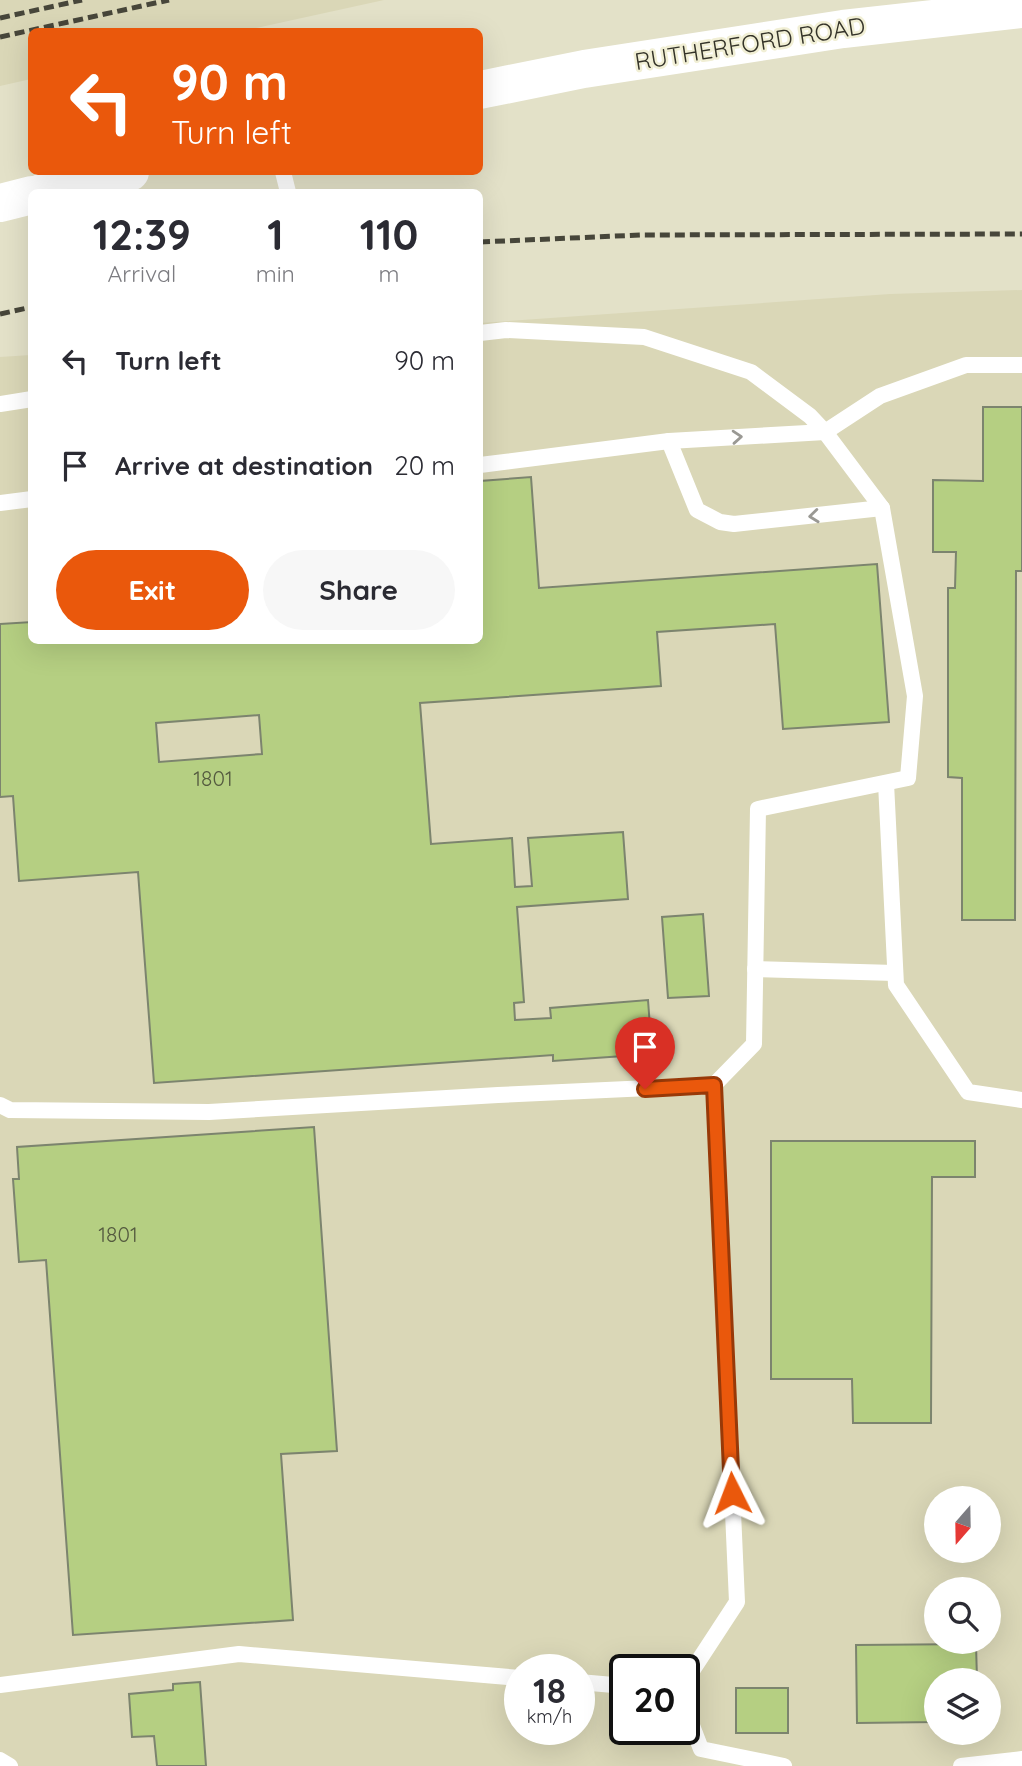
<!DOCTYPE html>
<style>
body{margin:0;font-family:Quicksand,sans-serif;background:#f7f7f7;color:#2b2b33;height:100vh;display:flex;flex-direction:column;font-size:26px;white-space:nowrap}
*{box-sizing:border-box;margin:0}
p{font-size:23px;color:#7c7c81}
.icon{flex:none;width:38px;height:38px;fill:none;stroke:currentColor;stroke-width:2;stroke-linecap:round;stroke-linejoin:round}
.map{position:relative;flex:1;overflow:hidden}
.panel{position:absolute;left:28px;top:189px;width:455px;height:455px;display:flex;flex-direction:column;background:#fff;border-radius:10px;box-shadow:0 7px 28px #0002}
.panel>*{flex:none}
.banner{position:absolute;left:28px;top:28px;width:455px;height:147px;border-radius:10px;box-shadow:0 7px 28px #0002;background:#ea580c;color:#fff;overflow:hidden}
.needle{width:46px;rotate:200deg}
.tools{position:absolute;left:924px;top:1486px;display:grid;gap:14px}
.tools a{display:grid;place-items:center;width:77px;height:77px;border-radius:50%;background:#fff;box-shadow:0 7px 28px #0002;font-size:35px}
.speed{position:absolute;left:504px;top:1654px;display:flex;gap:14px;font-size:35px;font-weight:700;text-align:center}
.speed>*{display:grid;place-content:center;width:91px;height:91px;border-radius:50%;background:#fff;box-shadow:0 7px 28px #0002;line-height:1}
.speed small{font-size:18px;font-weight:400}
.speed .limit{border:4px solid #111;border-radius:10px;background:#fff;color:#111}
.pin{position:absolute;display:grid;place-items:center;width:60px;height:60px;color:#fff;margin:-72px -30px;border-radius:50% 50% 50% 0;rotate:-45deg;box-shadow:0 0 7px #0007}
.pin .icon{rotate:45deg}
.me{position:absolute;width:77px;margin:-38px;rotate:357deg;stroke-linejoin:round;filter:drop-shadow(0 0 5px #0008)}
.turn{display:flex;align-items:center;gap:24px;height:147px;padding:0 28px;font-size:32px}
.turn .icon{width:91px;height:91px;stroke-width:2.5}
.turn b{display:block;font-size:49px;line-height:60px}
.eta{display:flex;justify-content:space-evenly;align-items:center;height:119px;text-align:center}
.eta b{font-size:42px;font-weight:700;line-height:49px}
.button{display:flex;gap:14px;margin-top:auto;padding:14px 28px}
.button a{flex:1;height:80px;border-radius:42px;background:#ea580c;color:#fff;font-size:28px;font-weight:700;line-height:80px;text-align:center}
.button a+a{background:#f7f7f7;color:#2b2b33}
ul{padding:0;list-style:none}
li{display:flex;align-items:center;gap:21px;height:105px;padding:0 28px}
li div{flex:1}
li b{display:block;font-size:26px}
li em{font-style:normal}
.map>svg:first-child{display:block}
.built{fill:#dad7b7;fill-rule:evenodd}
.building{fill:#b5cf82;stroke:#7c846e;stroke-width:2;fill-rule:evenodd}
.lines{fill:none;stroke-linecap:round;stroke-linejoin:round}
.service{stroke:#fff;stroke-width:16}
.tertiary{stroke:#fff;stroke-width:38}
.rail{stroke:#47463a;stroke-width:5;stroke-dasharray:10 5;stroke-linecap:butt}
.oneway{stroke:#9a9994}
.route-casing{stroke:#983908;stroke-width:18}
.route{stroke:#ea580c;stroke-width:12}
.labels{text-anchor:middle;stroke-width:5;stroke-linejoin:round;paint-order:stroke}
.number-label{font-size:21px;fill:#545a3f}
.street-label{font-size:24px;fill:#343329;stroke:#f1efd5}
</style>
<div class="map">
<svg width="1022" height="1766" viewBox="0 0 1022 1766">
<rect width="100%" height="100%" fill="#e3e1c8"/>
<g class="built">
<polygon points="0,0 384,0 243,31 32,32 31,79 0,86"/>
<path d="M1022,290V1766H0V357L31,355L32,640H480V323L890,294ZM936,1498H989V1550H936ZM936,1589H989V1642H936ZM520,1670H579V1729H520ZM625,1670H684V1729H625ZM936,1680H989V1732H936Z"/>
</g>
<g class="building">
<polygon points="983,407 1022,407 1022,571 1016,571 1015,920 962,920 962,778 948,777 948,588 955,588 956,552 933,552 933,480 983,481"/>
<path d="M531,477L539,588L877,564L889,722L783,729L775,624L657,632L661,686L420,703L431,844L512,838L515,887L532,886L528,838L623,832L628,899L517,907L524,1002L514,1003L515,1020L551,1018L550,1008L648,1000L652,1054L553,1061V1055L154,1083L138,872L19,881L13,796L0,797V624L32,622V640H480V481ZM259,715L262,754L159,762L156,723Z"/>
<polygon points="703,914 709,996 668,998 662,917"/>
<polygon points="314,1127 337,1451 281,1454 293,1620 73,1635 46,1260 19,1262 13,1179 19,1179 17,1147"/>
<polygon points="771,1141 975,1141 975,1177 932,1177 931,1423 853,1423 852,1379 771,1379"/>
<polygon points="976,1644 977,1680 936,1680 936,1722 857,1723 856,1645"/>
<polygon points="200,1682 206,1766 157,1766 154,1736 132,1737 129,1694 173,1690 173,1684"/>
<rect x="736" y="1688" width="52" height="45"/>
</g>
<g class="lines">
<g class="service">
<polyline points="283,172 288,192"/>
<polyline points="0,404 32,399"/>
<polyline points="669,441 697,510 720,522 734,524 882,508"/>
<polyline points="480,465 669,441 825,432 880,396 966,365 1022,365"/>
<polyline points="0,503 32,499"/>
<polyline points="886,783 896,985 968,1092 1022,1100"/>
<polyline points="755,969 895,973"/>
<polyline points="0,1105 10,1110 209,1112 498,1095 714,1085 754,1044 758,809 908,778 915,696 882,508 825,432 810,416 751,372 644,337 506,330 480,333"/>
<polyline points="579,1682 625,1686"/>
<polyline points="684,1683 737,1602 714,1085"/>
<polyline points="0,1685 239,1654 520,1678"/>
<polyline points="684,1705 701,1749 784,1766"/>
<polyline points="0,1760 10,1766"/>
<polyline points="961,1766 1022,1759"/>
</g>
<g class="tertiary">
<polyline points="480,90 584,69 843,29 1022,9"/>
<polyline points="43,192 130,172"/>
<polyline points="0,203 32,195"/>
</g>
<g class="rail">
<polyline points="0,18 82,0"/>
<polyline points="0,37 169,0"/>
<polyline points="480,242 640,235 1022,234"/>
<polyline points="0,314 32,307"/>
</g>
</g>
<defs><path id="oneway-chevron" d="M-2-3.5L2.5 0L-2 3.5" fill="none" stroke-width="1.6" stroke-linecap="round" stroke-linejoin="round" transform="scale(1.75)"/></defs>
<g class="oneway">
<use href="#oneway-chevron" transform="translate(737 437) rotate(-4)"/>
<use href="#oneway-chevron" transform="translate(814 516) rotate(174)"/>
</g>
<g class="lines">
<defs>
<polyline id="route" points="645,1089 714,1085 732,1493"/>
</defs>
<use href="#route" class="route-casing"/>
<use href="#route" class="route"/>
</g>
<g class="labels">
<g class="number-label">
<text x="213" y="786">1801</text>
<text x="118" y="1242">1801</text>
</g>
<g class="street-label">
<text transform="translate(750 44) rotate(-9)" y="8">RUTHERFORD ROAD</text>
</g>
</g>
</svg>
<div class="tools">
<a><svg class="needle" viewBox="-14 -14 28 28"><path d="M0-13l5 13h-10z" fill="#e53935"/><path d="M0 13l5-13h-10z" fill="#7c7c81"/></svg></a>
<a><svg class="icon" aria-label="search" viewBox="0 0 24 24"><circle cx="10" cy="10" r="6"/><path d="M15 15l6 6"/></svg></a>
<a><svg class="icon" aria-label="layers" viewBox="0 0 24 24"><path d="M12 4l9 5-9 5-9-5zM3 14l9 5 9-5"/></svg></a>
</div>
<div class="speed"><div>18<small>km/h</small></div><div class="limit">20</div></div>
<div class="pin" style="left:645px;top:1089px;background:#d93025"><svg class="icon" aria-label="arrive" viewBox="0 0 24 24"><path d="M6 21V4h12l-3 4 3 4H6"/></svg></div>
<svg class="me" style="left:732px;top:1493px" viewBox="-20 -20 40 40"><path d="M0-17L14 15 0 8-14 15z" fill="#ea580c" stroke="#fff" stroke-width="4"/></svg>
<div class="banner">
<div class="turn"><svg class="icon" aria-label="left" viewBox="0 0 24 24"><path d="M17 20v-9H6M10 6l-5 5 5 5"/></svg><div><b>90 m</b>Turn left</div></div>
</div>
<section class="panel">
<div class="eta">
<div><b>12:39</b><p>Arrival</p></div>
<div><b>1</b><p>min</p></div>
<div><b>110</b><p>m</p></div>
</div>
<ul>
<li><svg class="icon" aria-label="left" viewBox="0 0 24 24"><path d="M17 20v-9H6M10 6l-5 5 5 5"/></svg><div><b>Turn left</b></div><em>90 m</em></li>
<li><svg class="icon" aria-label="arrive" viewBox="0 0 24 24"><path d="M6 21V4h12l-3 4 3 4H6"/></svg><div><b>Arrive at destination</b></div><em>20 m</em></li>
</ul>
<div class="button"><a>Exit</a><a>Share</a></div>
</section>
</div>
